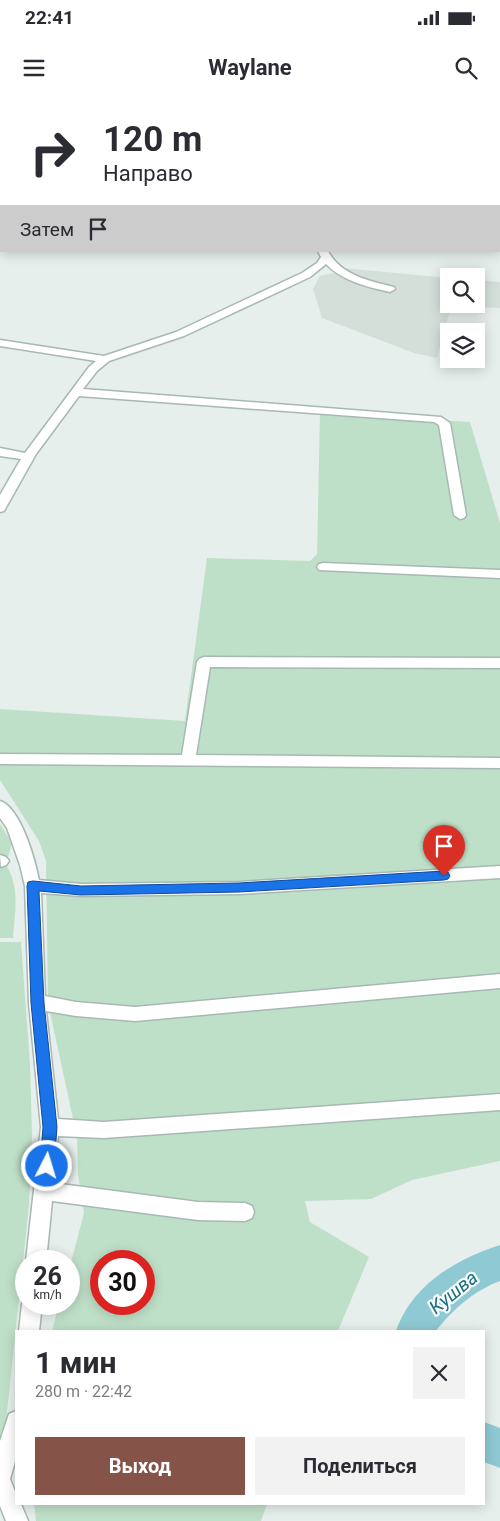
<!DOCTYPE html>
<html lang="ru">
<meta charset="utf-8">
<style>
body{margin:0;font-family:Roboto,sans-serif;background:#f2f2f3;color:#2b2b33;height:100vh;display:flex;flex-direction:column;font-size:19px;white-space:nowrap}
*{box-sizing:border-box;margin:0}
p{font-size:16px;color:#7c7c81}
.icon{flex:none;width:28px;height:28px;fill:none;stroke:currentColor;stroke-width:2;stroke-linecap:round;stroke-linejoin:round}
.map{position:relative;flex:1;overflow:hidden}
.panel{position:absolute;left:15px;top:1230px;width:470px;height:175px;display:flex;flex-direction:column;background:#fff;border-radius:0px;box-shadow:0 2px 12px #0003}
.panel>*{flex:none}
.hud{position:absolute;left:0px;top:0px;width:500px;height:152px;box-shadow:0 2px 12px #0003;background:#fff;color:#2b2b33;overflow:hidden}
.buttons{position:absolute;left:440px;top:168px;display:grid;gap:10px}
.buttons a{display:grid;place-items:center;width:45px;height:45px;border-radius:0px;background:#fff;box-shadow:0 2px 12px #0003;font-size:25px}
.speed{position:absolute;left:15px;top:1150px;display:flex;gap:10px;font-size:25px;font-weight:700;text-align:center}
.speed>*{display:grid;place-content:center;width:65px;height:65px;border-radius:50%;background:#fff;box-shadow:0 2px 12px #0003;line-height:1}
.speed small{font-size:12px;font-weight:400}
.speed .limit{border:8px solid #d22;background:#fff;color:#111}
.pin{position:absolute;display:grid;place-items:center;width:42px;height:42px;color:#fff;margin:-51px -21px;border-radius:50% 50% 50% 0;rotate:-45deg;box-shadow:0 0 5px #0007}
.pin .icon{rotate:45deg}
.me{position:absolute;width:55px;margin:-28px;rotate:5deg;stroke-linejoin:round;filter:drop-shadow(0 0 4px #0008)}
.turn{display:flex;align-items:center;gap:18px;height:105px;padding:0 20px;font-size:22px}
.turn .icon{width:65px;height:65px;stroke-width:2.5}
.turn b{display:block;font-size:35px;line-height:42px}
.then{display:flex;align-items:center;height:48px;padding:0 20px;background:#0003;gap:10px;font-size:19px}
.round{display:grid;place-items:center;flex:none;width:52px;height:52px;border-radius:0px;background:#f2f2f3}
.overview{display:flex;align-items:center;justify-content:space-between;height:85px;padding:0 20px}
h1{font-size:30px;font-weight:700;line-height:38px}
.primary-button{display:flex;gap:10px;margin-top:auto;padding:10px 20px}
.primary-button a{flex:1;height:58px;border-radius:0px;background:#855347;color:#fff;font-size:20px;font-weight:700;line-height:58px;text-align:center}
.primary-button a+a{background:#f2f2f3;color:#2b2b33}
.status{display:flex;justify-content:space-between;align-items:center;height:35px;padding:0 25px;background:#fff;direction:ltr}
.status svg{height:14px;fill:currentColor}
header{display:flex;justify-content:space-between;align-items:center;height:65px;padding:0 20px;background:#fff;font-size:22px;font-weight:700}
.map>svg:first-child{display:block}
.built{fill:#d4dfda}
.green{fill:#bfe0c8;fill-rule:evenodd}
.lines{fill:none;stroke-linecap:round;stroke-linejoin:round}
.river{fill:#8ec9d4;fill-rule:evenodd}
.minor-casing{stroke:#a8b8b2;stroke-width:3}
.minor{fill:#fff;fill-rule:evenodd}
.route{fill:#1a73e8;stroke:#114b97}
.labels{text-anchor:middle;stroke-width:4.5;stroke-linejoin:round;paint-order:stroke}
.near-water-label{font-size:19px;font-style:italic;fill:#1c6f80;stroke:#f7fbf9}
</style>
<div class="status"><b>22:41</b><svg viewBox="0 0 49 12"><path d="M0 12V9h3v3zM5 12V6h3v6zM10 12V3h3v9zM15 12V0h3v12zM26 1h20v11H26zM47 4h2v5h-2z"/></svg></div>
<header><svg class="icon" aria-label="menu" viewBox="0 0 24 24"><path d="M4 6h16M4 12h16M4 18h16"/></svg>Waylane<svg class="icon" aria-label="search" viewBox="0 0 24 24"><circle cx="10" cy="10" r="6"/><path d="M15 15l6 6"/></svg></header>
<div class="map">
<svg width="500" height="1421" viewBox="0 0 500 1421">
<rect width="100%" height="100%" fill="#e6efeb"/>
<polygon class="built" points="343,168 449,178 449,204 476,204 476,180 500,182 500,208 451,206 437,258 414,253 322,218 313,189 320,176 338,172"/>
<g class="green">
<path d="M320,313L470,322L500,423V1061L412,1080L371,1099L305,1101L310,1122L369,1157L338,1231H52L59,1204H69V1170L84,1113L78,1074L77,1037L48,903L46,761L39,741L0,680V609L185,621L207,458L310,461L317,454ZM101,1161H144V1204H101Z"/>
<path d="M0,724L12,743L6,765C20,786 15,813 13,838H0Z"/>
<polygon points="0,842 21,842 30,964 32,1036 29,1105 5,1331 0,1346"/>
<polygon points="34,1404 267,1404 261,1421 36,1421"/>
</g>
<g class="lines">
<g class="river">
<rect x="0" y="21" width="1" height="11"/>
<rect x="499" y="94" width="1" height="11"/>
<path d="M500,1145V1181C475,1190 452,1210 436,1231H396C412,1185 456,1159 500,1145Z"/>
<polygon points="484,1322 500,1328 500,1368 484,1362"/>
</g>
<defs>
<g id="minor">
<polygon points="442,0 468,0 469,1 443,1"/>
<rect x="499" y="130" width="1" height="6"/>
<rect x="0" y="131" width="1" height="6"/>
<path d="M318,151H328C340,175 370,181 394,187L395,189L390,192C368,187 342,181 326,164L310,177L184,236L109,261L97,271L83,289L441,317L450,323L466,415L464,418L460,419L454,415L439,325L434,322L79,296L36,354L4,411L0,412V395L21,359L0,356V348L25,353L89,267L96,261L0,246V240L104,256L176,232L302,173L317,163L321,157Z"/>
<polygon points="323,463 500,470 500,478 319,470 317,467 319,464"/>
<polygon points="204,557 500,558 500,568 210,567 196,655 500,658 500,668 0,664 0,654 182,655 197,562 199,559"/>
<path d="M0,701C21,708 35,760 39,780L81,784L239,782L500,766V778L239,794L81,796L41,793L45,896L76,902L135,907L500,874V888L135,921L76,916L46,911L58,1019L104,1022L500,994V1010L104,1038L58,1036L53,1083L198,1102L245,1103L252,1106L254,1112L252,1118L245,1121L198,1120L52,1101L46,1161H26L41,1027L29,903L25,786L20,765L7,728L0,718Z"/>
<polygon points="0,755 6,757 9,761 6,765 1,767"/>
<polygon points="25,1197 26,1204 42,1204 39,1231 19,1231 22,1204"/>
<polygon points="16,1311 16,1358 10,1379 16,1394 16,1404 21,1404 28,1421 6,1421 0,1406 0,1341 9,1314"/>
</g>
</defs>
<use href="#minor" class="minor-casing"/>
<use href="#minor" class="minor"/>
</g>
<polygon class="route" points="444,771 448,772 450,776 448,779 444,780 239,792 81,795 39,791 44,903 57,1027 54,1066 52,1071 47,1072 42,1071 40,1066 43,1027 31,903 27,786 28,782 33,781 81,786 239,783"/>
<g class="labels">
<g class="near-water-label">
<text transform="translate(453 1192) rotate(-39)" y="7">Кушва</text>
</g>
</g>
</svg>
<div class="buttons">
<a><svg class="icon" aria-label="search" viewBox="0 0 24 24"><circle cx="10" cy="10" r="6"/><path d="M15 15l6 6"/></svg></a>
<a><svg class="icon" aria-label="layers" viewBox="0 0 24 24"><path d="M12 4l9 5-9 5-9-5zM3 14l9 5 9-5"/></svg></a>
</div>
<div class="speed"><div>26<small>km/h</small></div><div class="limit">30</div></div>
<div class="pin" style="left:444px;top:776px;background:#d93025"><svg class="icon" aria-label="arrive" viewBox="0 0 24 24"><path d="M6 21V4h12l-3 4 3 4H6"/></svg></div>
<svg class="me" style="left:47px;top:1066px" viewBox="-20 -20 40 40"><circle r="17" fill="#1a73e8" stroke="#fff" stroke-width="3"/><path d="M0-11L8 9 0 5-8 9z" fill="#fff"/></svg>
<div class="hud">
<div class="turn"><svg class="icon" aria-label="right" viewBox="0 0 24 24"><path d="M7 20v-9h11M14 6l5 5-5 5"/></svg><div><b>120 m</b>Направо</div></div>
<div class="then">Затем<svg class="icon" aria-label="arrive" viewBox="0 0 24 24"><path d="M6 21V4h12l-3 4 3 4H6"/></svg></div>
</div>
<section class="panel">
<div class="overview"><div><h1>1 мин</h1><p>280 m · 22:42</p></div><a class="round"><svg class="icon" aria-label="close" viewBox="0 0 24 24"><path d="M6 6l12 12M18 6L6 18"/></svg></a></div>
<div class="primary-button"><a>Выход</a><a>Поделиться</a></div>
</section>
</div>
